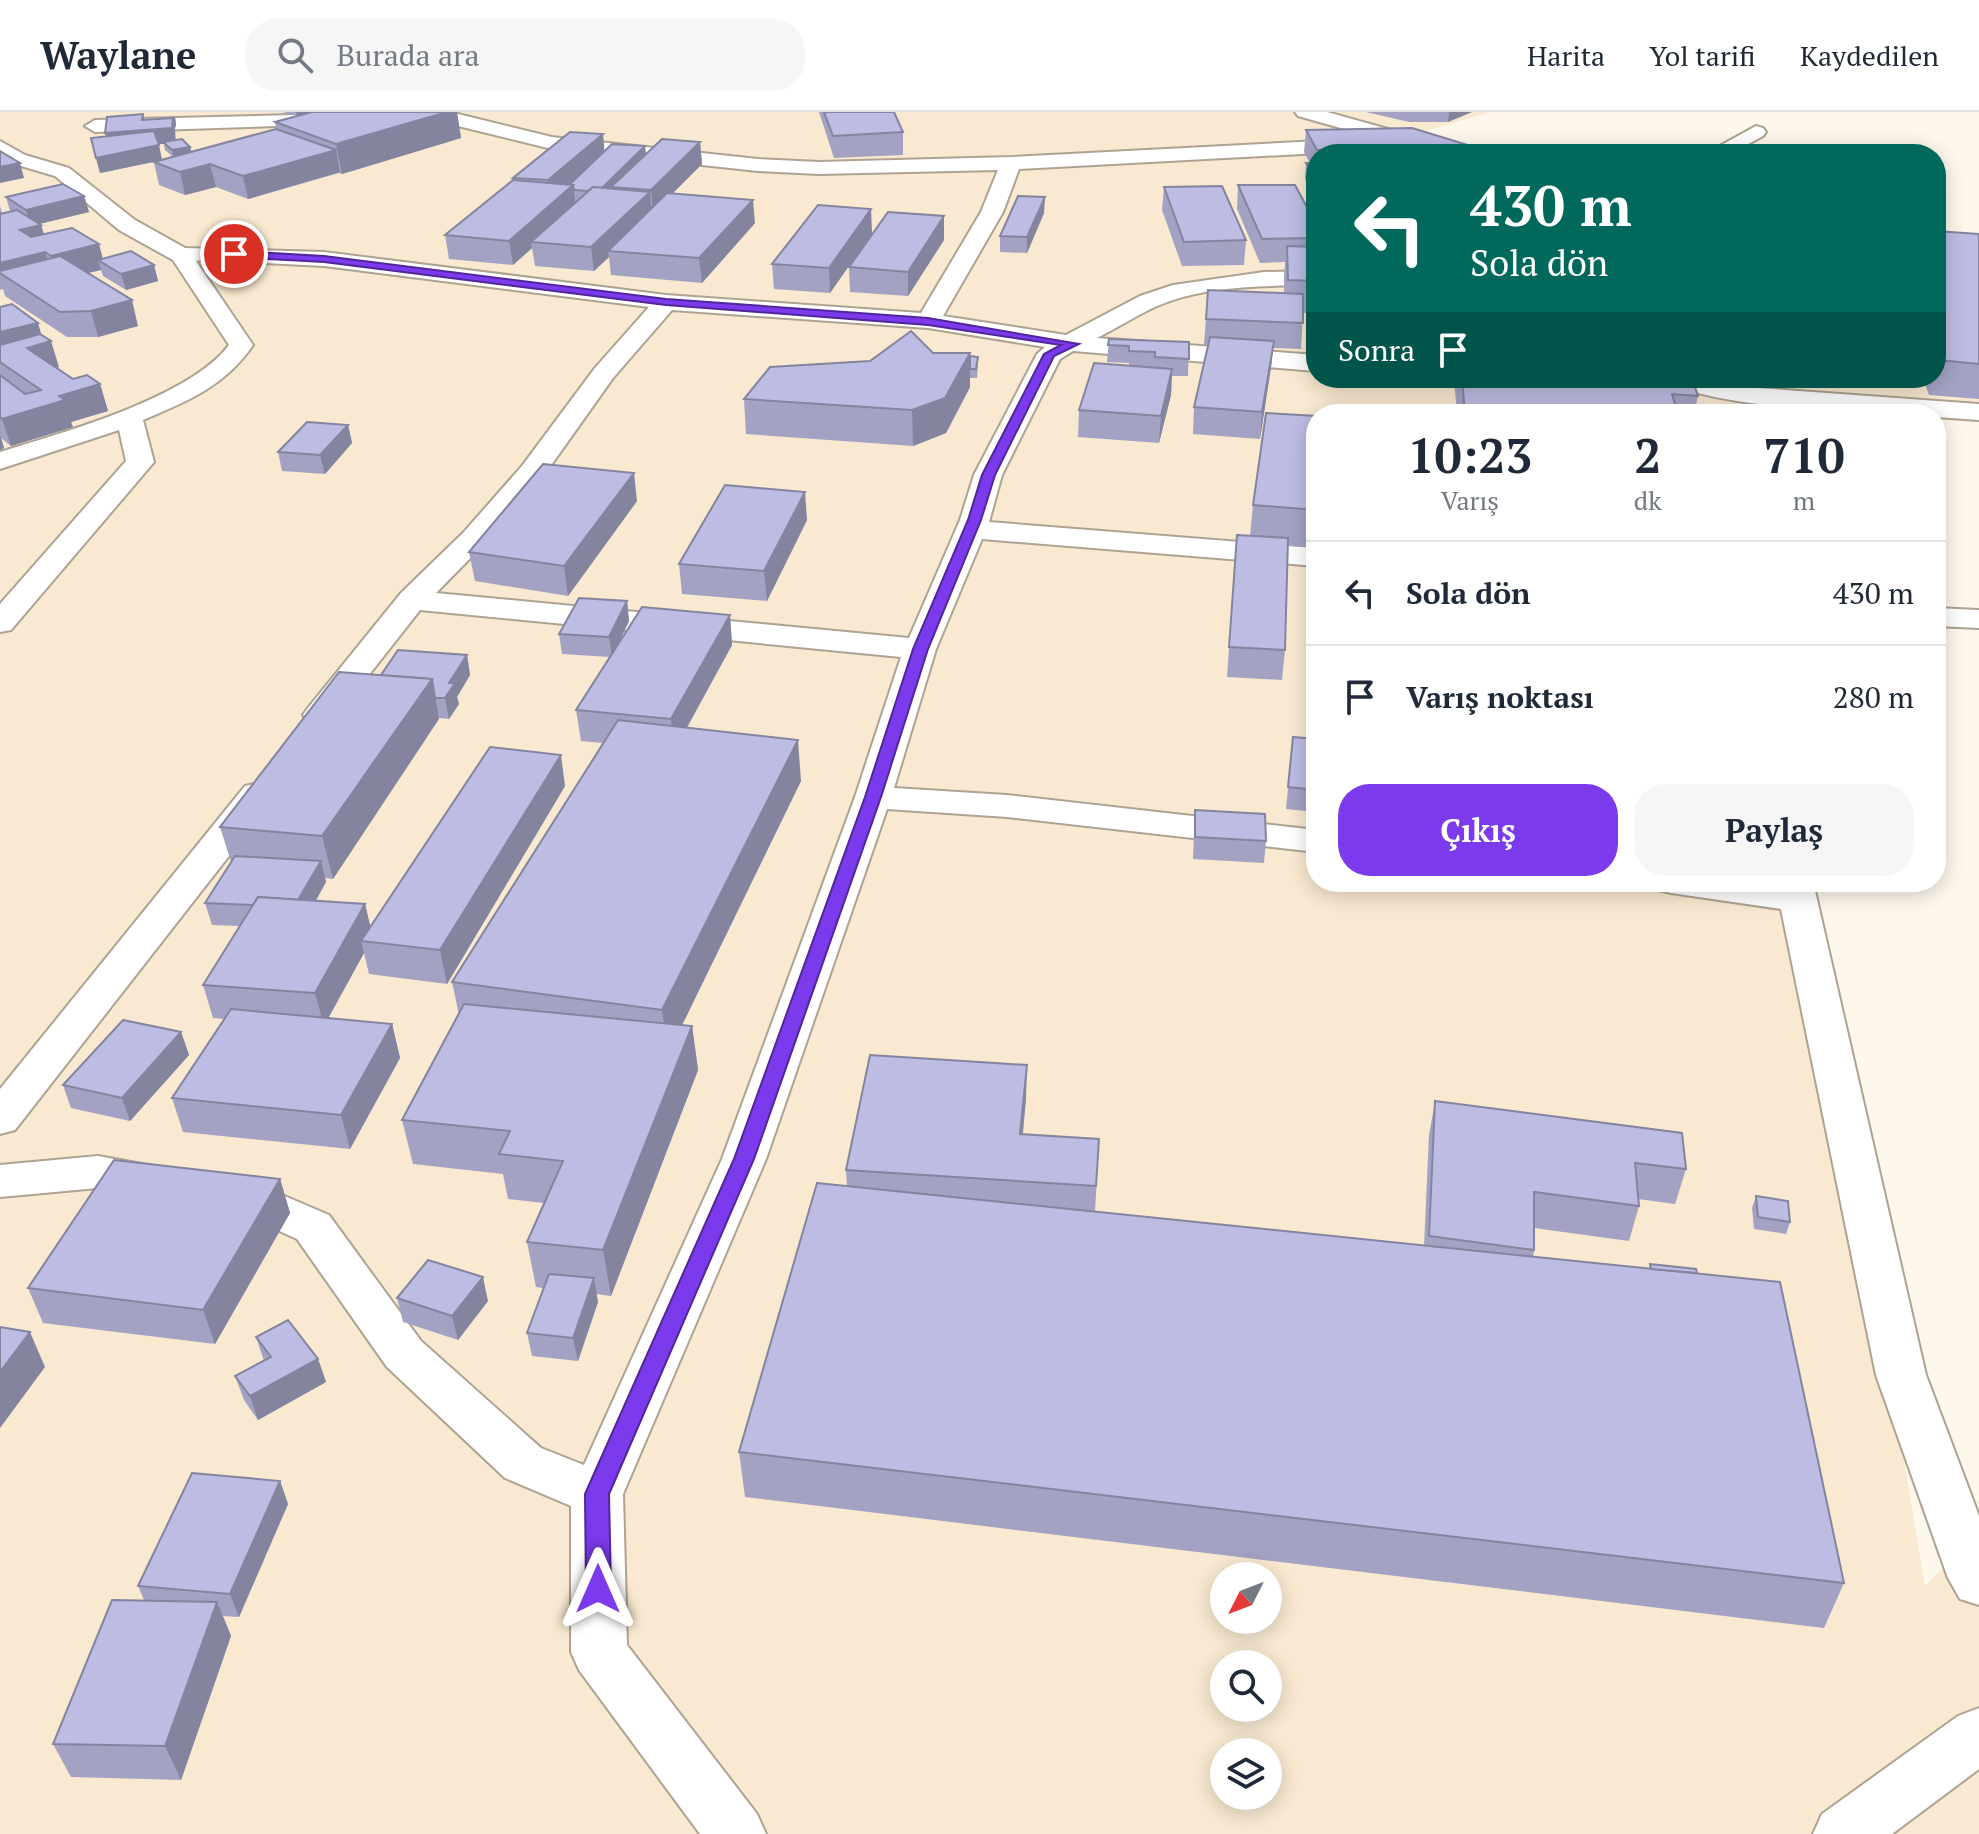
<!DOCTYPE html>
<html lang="tr">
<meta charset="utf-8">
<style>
body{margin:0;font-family:"PT Serif",serif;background:#f6f6f7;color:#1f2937;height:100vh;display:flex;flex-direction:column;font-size:30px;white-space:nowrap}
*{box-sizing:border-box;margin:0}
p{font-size:26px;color:#747a83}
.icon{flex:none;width:44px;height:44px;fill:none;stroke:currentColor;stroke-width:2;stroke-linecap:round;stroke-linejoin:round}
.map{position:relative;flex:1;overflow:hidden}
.sheet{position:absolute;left:1306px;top:292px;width:640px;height:488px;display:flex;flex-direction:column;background:#fff;border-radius:32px;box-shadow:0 4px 20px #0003}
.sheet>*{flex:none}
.hud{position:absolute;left:1306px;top:32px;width:640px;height:244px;border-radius:32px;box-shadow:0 4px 20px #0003;background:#00695c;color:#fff;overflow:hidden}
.needle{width:52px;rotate:228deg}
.fabs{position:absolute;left:1210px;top:1450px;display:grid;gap:16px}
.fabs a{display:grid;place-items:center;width:72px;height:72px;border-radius:50%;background:#fff;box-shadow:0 4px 20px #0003;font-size:40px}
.pin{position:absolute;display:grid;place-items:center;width:68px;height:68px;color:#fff;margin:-34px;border:4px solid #fff;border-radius:50%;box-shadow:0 2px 8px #0007}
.me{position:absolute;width:88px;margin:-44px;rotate:0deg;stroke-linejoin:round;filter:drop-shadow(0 0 6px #0008)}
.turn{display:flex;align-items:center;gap:28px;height:168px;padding:0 32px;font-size:36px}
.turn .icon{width:104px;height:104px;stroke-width:2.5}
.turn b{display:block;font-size:56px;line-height:68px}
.then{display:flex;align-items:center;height:76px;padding:0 32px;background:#0003;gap:16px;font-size:30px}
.eta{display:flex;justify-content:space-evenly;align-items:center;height:136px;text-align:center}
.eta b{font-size:48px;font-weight:600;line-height:56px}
.action{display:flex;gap:16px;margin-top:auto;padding:16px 32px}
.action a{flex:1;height:92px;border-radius:32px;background:#7c3aed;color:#fff;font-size:32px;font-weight:600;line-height:92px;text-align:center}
.action a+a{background:#f6f6f7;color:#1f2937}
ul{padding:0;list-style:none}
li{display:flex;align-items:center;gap:24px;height:104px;padding:0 32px;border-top:2px solid #e0e1e3}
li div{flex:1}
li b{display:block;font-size:30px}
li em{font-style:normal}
header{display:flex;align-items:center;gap:48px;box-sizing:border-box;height:112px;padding:0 40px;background:#fff;border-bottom:2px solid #e0e1e3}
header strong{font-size:38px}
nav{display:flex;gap:44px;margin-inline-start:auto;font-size:28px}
.search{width:560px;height:72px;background:#f6f6f7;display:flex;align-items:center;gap:20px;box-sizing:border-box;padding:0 28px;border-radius:32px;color:#747a83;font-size:30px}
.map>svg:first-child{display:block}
.built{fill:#f9e9d0;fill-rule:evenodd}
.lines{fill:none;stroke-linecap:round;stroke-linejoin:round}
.minor-casing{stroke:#aea392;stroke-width:4}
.minor{fill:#fff;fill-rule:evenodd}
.wall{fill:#a3a2c3;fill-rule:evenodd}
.shaded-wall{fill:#84849f}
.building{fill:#bdbce3;stroke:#84849f;stroke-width:2}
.route{fill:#7c3aed;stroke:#51269a;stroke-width:2}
</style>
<header>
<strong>Waylane</strong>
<div class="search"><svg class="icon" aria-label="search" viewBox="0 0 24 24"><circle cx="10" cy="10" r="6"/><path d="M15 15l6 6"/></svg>Burada ara</div>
<nav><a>Harita</a><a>Yol tarifi</a><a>Kaydedilen</a></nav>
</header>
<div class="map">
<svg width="1979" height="1722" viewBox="0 0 1979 1722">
<rect width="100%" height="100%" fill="#fef7ec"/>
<path class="built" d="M0,0H1492L1403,25L1486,42H1316V266H1702L1722,272L1720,266H1936L1979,143V310L1936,308V302H1844L1742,296V302H1316V770H1806L1925,1474L1979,1421V1722H0ZM1224,1464H1268V1508H1224ZM1224,1552H1268V1596H1224ZM1224,1640H1268V1684H1224Z"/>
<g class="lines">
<defs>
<g id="minor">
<path d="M403,0L454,1L552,25L758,47L819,50L1011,45L1358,27L1368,33L1358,39L1019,57L1003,100L943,204L1066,223L1140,184L1173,173L1264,160L1316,159V173C1265,174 1205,173 1157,194C1137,203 1117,216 1097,226L1316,243V259L1073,239L1060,247L1002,363L989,410L1316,436V454L982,427L936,537L894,676L1007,683L1316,718V740L1007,705L887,697L766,1047L623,1382L627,1533L757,1702L766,1722H700L579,1558L571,1540V1394L505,1366L387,1255L297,1127L222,1093L215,1082L222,1071L238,1066L254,1071L329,1103L421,1229L541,1336L584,1353L722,1047L855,685L901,545L420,498L332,610L320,613L308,610L303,603L308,596L401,481L463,421L522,354L595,256L649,195L324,154L204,148L196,149L253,233C225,274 188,289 143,308L154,350L11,518L0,520V492L126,349L119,318L0,357V340C62,321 191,285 229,233L173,148L119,118L55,64L11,51L0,44V29L25,43L69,56L135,108L185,136L324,140L666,183L921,201L981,100L998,58L819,62L758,59L552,37L454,13L396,10L393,6L396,2ZM672,198L928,216L1045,235L1037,242L974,363L960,408L909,526L436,481L483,433L542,366L613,266Z"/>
<polygon points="1295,0 1327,0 1463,38 1466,42 1433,42 1298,4"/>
<polygon points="331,2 341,8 338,12 95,20 85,14 95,8"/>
<polygon points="1756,14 1763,16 1766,20 1763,24 1730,42 1705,42"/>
<path d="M1669,266H1707L1758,276L1979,292V308L1936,305V302C1893,302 1690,297 1669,266Z"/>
<polygon points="1936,496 1979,498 1979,516 1936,514"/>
<polygon points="258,671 271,674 276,682 271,690 15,1018 0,1022 0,977 245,674"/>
<polygon points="1652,770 1751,770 1776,773 1775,770 1813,770 1926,1263 1979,1404 1979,1493 1960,1487 1948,1466 1876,1263 1781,797 1671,781 1658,778"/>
<polygon points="98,1044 175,1058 181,1069 175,1080 159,1085 98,1076 0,1085 0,1053"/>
<polygon points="1979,1596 1979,1657 1892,1722 1813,1722 1822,1702 1958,1604"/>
</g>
</defs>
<use href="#minor" class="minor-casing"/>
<use href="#minor" class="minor"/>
</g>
<g class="wall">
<path d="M283,0H457L461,26L342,62L339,61L248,87L216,75L185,83L159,73L154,50L100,61L91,26L106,25L144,8L175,5L176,13L175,16L176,28L191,40L276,17L275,10L297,4ZM158,32H164L165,38L173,45L162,48Z"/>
<polygon points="819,0 894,0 903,20 903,43 834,46"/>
<polygon points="1366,0 1472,0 1448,10 1409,10"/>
<polygon points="1306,18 1474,42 1316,42 1316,88 1305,67 1306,51 1310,51 1304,40"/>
<polygon points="700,30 702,52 673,81 755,111 702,171 611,163 609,145 594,159 535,154 532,136 513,153 449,147 445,123 514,69 513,66 605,39 646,42"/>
<polygon points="1238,73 1316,112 1316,202 1303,201 1301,237 1273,236 1271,255 1260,327 1193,322 1194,295 1208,233 1204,233 1208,178 1284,181 1284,166 1285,150 1260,151 1237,97"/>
<polygon points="1164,75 1246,128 1244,153 1182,154 1162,98"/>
<polygon points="84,84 89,100 39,112 41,113 44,122 102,147 154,153 158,169 126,178 103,164 101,158 87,161 138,214 98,225 67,225 5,184 3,177 0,178 0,94 2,101 10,99 6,85"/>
<polygon points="1044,101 1027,141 1000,140 1000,124"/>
<polygon points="1936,119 1979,122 1979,287 1929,283 1923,266 1936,266"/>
<polygon points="872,121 830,181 774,177 772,152"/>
<polygon points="944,128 908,184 850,180 849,155"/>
<polygon points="0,194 41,223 59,255 57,256 73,267 100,272 108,299 71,310 73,315 11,334 1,326 4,336 0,338"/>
<polygon points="1109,227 1189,230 1188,264 1172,264 1171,283 1159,331 1078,325 1079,298 1129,254 1129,251 1107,250"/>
<polygon points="933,241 970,244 978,253 977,266 970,266 970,275 946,321 913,334 746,322 744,287 870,249"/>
<polygon points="1454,266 1692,266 1698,284 1694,302 1457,302"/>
<polygon points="1316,304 1316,436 1288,434 1285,538 1282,568 1227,565 1237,423 1250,424 1253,393"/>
<polygon points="348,313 352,331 325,362 282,359 278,340"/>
<polygon points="637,389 568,484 475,469 469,440"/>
<polygon points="807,408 767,489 682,482 679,452"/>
<polygon points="627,489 629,509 618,533 730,503 732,533 687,616 801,669 682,913 692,914 698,958 611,1184 596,1182 598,1190 578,1249 532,1244 527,1221 543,1176 536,1175 527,1130 544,1091 508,1087 503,1062 413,1052 402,1008 459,903 452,870 603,631 581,629 576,598 610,545 562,542 559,522"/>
<polygon points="467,543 470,563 457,585 459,592 449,607 439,606 333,767 325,766 326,770 316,789 365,792 370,815 565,674 447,872 369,862 364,841 328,906 392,912 400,946 350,1037 183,1020 172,986 224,907 213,906 203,873 240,814 212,813 205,791 231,750 220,715 381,563"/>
<polygon points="1293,625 1316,627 1316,700 1286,697"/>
<polygon points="1195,698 1266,729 1264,751 1193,747"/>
<polygon points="181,920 189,943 130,1009 71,996 63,973"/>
<polygon points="1026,986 1023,1022 1099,1027 1095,1100 1424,1134 1429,1023 1435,989 1686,1057 1675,1092 1638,1087 1639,1094 1629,1129 1534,1116 1534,1138 1533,1145 1649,1156 1650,1152 1697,1161 1844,1471 1824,1516 745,1385 739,1340 847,1075 846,1058"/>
<polygon points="280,1067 290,1101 215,1232 43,1211 28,1176"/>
<polygon points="1756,1084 1790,1110 1786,1122 1754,1117 1752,1096"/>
<polygon points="397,1186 488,1189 458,1228 403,1210"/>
<polygon points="256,1225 318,1247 326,1270 258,1308 244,1288 235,1264 264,1249"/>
<polygon points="280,1369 288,1392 239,1505 223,1504 231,1524 181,1668 71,1665 53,1632 144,1488 138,1474"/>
</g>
<g class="shaded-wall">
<polygon points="296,0 311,0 297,4"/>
<polygon points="447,0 457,0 461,26 342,62 336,32"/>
<polygon points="1449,0 1472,0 1448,10"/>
<polygon points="143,2 146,18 175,5 176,13 175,16 175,31 109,36 105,21 142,8"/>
<polygon points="603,22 605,44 551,91 548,68"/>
<polygon points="700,30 702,52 653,101 651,78"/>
<polygon points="159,33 162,48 100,61 96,46"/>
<polygon points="645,34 647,49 611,75 612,83 598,80"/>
<polygon points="190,35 192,42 174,45 172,38"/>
<polygon points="336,38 340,60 248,87 243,64"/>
<polygon points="20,51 24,66 0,71 0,55"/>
<polygon points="210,52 216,75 185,83 180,60"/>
<polygon points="573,73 576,96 531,130 532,136 513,153 509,129"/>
<polygon points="650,80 652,103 608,139 609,145 594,159 591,135"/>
<polygon points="84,84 89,100 31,114 26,98"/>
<polygon points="1045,85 1044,101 1027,141 1027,125"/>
<polygon points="753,88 755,111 702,171 699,146"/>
<polygon points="871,97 872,121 830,181 829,156"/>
<polygon points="944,104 944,128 908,184 908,160"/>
<polygon points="41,113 48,137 20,118"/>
<polygon points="99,132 104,151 98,148 101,158 58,168 51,144"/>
<polygon points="45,140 52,165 0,161 0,151"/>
<polygon points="154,153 158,169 126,178 121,162"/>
<polygon points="132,188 138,214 98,225 91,199"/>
<polygon points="0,208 38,211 44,231 51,229 59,255 35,262 0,250"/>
<polygon points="1274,229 1271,255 1260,327 1262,300"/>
<polygon points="970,241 970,275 946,321 913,334 912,298"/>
<polygon points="1172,257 1171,283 1159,331 1161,304"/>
<polygon points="100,272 108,299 71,310 73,315 11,334 2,307 59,284"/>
<polygon points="348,313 352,331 325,362 320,343"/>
<polygon points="0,323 4,336 0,338"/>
<polygon points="634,361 637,389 568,484 564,454"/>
<polygon points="805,380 807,408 767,489 764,459"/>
<polygon points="627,489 629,509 612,545 609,525"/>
<polygon points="730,503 732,533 674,638 671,607"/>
<polygon points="467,543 470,563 457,585 459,592 449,607 445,586 449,571"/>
<polygon points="432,567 439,607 333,767 322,724"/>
<polygon points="798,628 801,669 668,942 662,898"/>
<polygon points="561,643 565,674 447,872 440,838"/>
<polygon points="321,749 326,770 299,817 294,795"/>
<polygon points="365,792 373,825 361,829 364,841 324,914 315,881"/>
<polygon points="392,912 400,946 350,1037 341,1003"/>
<polygon points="692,914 698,958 611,1184 603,1138"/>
<polygon points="181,920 189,943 130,1009 122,986"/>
<polygon points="1027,953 1026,986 1019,1056 1020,1022"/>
<polygon points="280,1067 290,1101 215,1232 203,1198"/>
<polygon points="483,1165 488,1189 458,1228 452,1204"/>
<polygon points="594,1166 598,1190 578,1249 573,1226"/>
<polygon points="30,1220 45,1255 0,1316 0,1260"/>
<polygon points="318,1247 326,1270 258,1308 250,1284"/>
<polygon points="280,1369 288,1392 239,1505 230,1482"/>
<polygon points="217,1490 231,1524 181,1668 165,1634"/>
</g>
<g class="building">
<polygon points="312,0 447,0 336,32 275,10"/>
<polygon points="824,0 894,0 903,20 833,24"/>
<polygon points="143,2 142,8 173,6 172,16 105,21 107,5"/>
<polygon points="1412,16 1468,33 1474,42 1423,42 1419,36 1317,38 1306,18"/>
<polygon points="276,17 336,38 243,64 210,52 180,60 154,50"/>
<polygon points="154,19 159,33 96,46 91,26"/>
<polygon points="570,20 603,22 548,68 513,66"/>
<polygon points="182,27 190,35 172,38 163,30"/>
<polygon points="662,27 700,30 651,78 611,75"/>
<polygon points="612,32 645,34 602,76 593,75 588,79 574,78 573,73 569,73"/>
<polygon points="0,39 20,51 0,55"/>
<polygon points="1306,51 1316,51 1316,69"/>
<polygon points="513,68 573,73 509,129 445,123"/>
<polygon points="63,72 84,84 26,98 6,85"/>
<polygon points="1238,73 1295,73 1316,112 1316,126 1262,127"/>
<polygon points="1222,74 1246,128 1184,130 1164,75"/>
<polygon points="593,75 650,80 591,135 531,130"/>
<polygon points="667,81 753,88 699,146 608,139"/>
<polygon points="1018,84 1045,85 1027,125 1000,124"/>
<polygon points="818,93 871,97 829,156 772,152"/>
<polygon points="17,98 41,113 20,118 31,125 72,116 99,132 51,144 45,140 0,151 0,102"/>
<polygon points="888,100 944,104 908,160 849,155"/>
<polygon points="1936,119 1979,122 1979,252 1939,248 1936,240"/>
<polygon points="1287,134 1316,135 1316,169 1288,168"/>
<polygon points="131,139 154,153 121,162 98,148"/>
<polygon points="60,144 132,188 91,199 60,200 0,161 0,159"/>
<polygon points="1208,178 1303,182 1303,211 1206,207"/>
<polygon points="12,192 38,211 0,220 0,195"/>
<polygon points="911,219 933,241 970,241 945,286 912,298 744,287 770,255 870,249"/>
<polygon points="40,222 51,229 27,236 73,267 87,263 100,272 59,284 65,288 2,307 0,305 0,263 25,282 41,278 0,250 0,233"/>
<polygon points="1210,225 1274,229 1262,300 1194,295"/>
<polygon points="1109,227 1189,230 1189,247 1155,245 1155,240 1129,239 1129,234 1108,233"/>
<polygon points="970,244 978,245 976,257 970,257"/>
<polygon points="1094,251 1172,257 1161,304 1079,298"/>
<polygon points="1462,266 1692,266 1698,284 1672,282 1678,302 1465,302"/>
<polygon points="1266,301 1316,304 1316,398 1253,393"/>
<polygon points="307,310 348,313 320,343 278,340"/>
<polygon points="543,352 634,361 564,454 469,440"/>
<polygon points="725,373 805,380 764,459 679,452"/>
<polygon points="1237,423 1288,426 1285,538 1229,535"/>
<polygon points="579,486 627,489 609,525 559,522"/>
<polygon points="642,495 730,503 671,607 576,598"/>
<polygon points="398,538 467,543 449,571 455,571 445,586 435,586 432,567 381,563"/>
<polygon points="339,560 432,567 322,724 220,715"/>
<polygon points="618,608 798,628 662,898 452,870"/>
<polygon points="1293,625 1316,627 1316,678 1288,675"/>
<polygon points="490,635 561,643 440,838 361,829"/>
<polygon points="1195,698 1265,702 1266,729 1195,725"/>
<polygon points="235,744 321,749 298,788 258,785 253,793 205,791"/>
<polygon points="258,785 365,792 315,881 203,873"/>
<polygon points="464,892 692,914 603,1138 527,1130 563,1049 499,1042 510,1019 402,1008"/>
<polygon points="231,897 392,912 341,1003 172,986"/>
<polygon points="123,908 181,920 122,986 63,973"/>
<polygon points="870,943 1027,953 1020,1022 1099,1027 1096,1074 846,1058"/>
<polygon points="1435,989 1682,1021 1686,1057 1635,1051 1639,1094 1534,1080 1534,1138 1429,1124"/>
<polygon points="114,1048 280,1067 203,1198 28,1176"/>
<polygon points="817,1071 1780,1170 1844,1471 739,1340"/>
<polygon points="1756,1084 1788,1089 1790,1110 1758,1105"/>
<polygon points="428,1148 483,1165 452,1204 397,1186"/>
<polygon points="1650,1152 1696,1157 1697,1161 1651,1157"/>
<polygon points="549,1162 594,1166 573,1226 527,1221"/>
<polygon points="288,1208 318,1247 250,1284 235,1264 271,1245 256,1225"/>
<polygon points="0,1215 30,1220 0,1260"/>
<polygon points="192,1361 280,1369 230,1482 138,1474"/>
<polygon points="112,1488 217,1490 165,1634 53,1632"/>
</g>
<polygon class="route" points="234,139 324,144 666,187 928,206 1079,232 1054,244 995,363 981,408 928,537 881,685 754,1047 609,1382 611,1477 607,1484 598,1488 589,1484 586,1477 585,1382 734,1047 865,685 913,537 968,408 982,363 1044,242 1061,233 928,213 666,193 324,150 230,145 230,140"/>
</svg>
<div class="fabs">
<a><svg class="needle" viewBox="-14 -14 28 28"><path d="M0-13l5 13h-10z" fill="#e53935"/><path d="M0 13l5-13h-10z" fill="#747a83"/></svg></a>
<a><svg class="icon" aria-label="search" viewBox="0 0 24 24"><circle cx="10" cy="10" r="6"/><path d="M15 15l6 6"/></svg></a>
<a><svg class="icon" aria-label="layers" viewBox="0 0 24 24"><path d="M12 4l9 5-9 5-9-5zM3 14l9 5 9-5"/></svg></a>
</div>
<div class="pin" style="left:234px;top:142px;background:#d93025"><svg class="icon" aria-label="arrive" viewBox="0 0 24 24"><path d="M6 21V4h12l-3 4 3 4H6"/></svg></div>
<svg class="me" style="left:598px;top:1477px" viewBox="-20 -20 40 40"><path d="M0-17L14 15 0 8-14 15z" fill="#7c3aed" stroke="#fff" stroke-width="4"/></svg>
<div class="hud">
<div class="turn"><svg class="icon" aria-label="left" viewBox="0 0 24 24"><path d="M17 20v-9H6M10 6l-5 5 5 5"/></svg><div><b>430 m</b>Sola dön</div></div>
<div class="then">Sonra<svg class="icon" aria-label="arrive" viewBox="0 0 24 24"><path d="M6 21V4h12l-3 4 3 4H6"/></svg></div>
</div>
<section class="sheet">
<div class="eta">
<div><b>10:23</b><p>Varış</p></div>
<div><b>2</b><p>dk</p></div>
<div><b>710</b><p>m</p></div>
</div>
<ul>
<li><svg class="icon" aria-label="left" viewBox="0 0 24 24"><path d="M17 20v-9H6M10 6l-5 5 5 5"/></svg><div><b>Sola dön</b></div><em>430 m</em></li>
<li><svg class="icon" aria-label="arrive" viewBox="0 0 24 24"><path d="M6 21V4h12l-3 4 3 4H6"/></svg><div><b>Varış noktası</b></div><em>280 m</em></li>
</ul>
<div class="action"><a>Çıkış</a><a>Paylaş</a></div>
</section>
</div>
